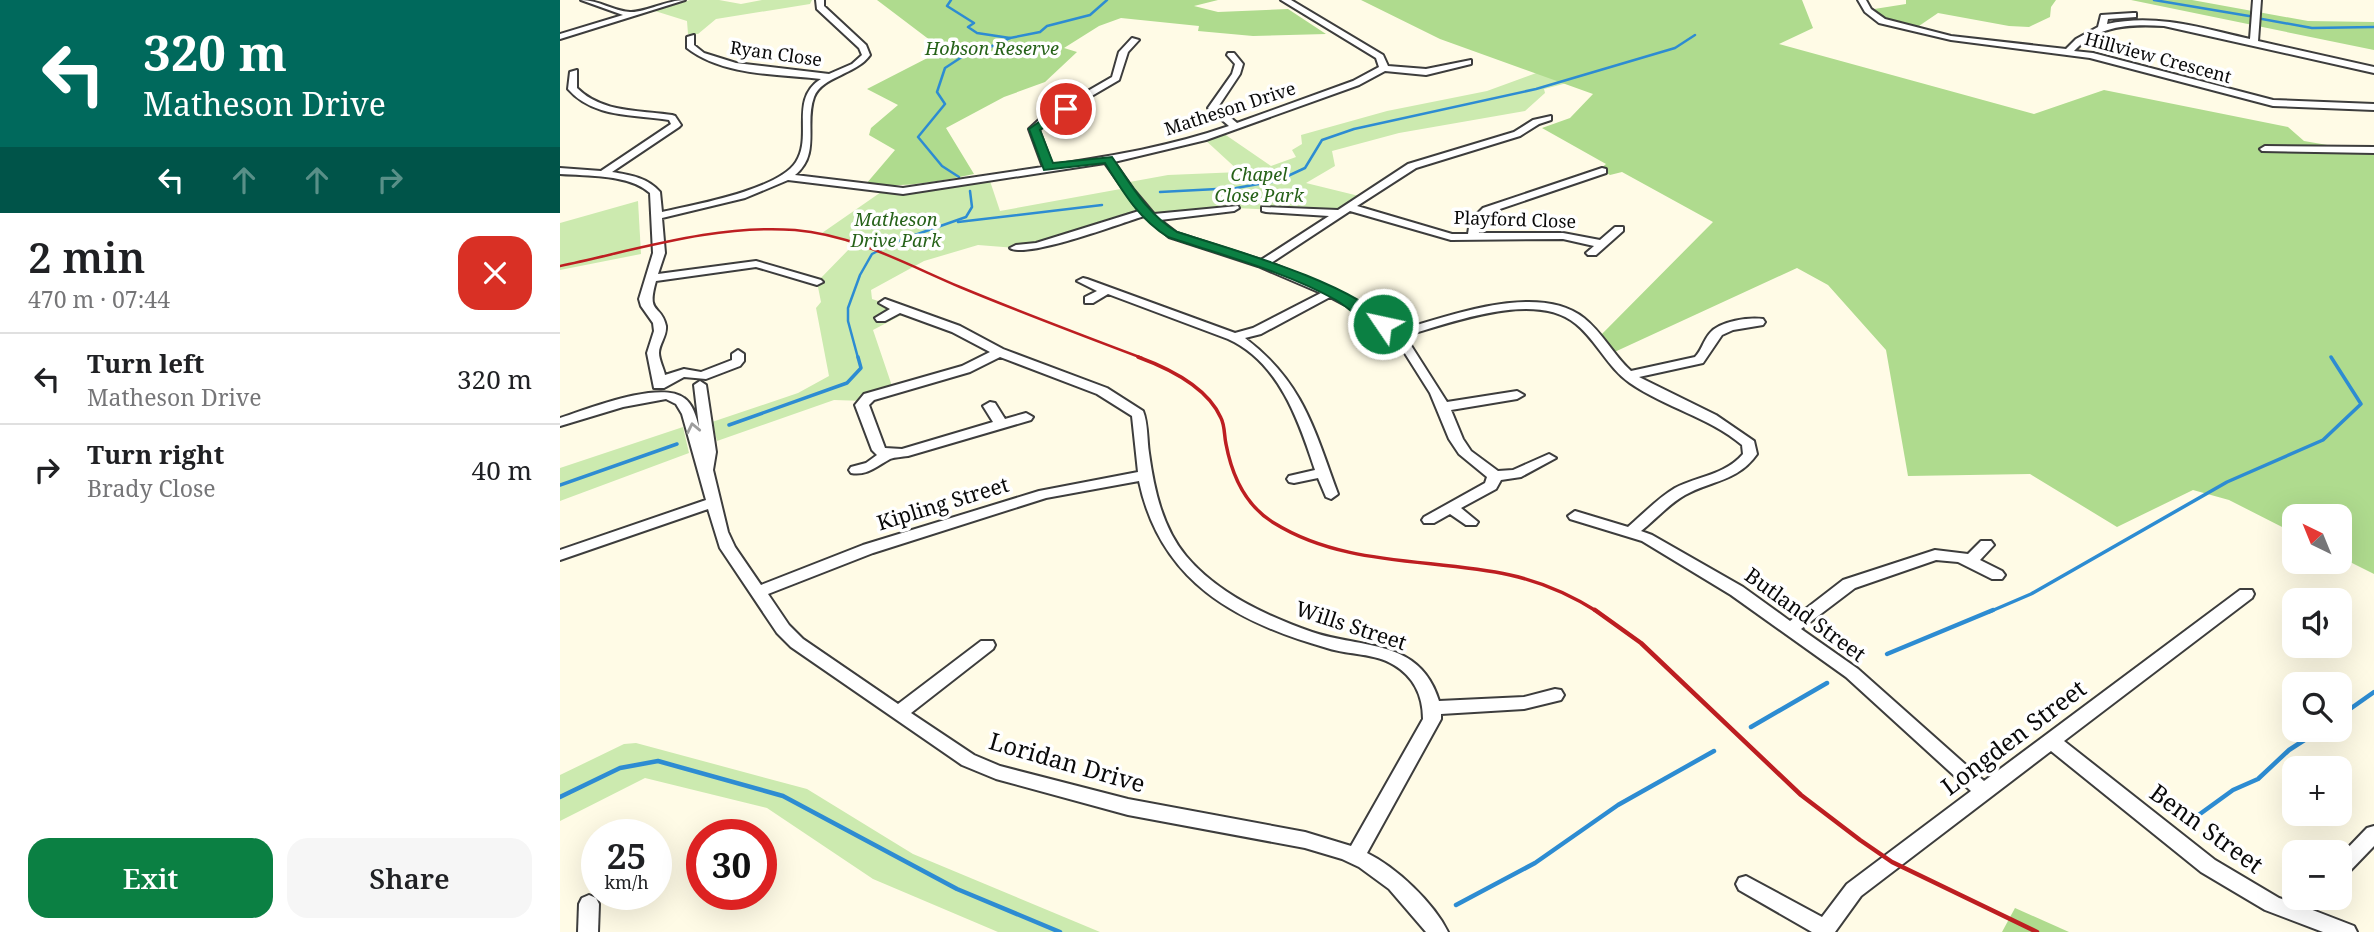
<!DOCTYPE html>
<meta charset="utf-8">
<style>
body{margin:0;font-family:"Noto Serif",serif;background:#f6f6f6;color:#202124;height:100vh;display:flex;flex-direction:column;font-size:26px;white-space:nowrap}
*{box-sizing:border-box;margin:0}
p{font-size:23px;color:#757577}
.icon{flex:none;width:38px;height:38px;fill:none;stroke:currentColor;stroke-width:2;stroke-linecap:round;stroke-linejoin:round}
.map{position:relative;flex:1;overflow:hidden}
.panel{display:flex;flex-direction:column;background:#fff;width:560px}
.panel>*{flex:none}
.hud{background:#00695c;color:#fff;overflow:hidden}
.needle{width:46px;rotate:317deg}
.fabs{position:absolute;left:1722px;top:504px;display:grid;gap:14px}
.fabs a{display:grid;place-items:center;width:70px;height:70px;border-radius:14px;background:#fff;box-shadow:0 7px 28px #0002;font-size:35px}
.speed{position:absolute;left:21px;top:819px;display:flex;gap:14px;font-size:35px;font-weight:700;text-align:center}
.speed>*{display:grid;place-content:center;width:91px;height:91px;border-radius:50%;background:#fff;box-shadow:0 7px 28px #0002;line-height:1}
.speed small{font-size:18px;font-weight:400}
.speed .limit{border:10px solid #d22;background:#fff;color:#111}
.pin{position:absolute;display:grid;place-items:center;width:60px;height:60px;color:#fff;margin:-30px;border:4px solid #fff;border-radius:50%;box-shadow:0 2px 7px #0007}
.me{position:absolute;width:77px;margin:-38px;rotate:304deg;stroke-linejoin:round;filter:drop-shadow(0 0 5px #0008)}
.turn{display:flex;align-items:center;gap:24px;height:147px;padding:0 28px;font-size:32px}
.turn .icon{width:91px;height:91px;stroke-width:2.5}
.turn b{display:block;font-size:49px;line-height:60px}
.lanes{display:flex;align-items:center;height:66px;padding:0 28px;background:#0003;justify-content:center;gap:35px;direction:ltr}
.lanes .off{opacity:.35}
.round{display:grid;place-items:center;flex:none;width:74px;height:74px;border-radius:21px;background:#f6f6f6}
.head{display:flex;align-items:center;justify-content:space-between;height:119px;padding:0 28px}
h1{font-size:42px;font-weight:600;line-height:52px}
.button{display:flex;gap:14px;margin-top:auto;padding:14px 28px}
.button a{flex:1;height:80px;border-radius:21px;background:#0b8043;color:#fff;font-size:28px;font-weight:600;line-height:80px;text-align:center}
.button a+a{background:#f6f6f6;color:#202124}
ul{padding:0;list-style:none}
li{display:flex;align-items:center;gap:21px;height:91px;padding:0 28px;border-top:2px solid #e0e0e0}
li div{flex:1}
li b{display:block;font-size:26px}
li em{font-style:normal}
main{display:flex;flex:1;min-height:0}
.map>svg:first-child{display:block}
.green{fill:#cceaaf}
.forest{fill:#afdb8e}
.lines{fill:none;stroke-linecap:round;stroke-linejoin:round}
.stream-far2{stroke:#2d8cd2;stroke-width:2.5}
.stream-far1{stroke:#2d8cd2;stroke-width:3.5}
.stream{stroke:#2d8cd2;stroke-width:4.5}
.minor-casing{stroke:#3d3d3d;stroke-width:4}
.minor{fill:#fff;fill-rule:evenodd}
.rail-far2{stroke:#bd1e21;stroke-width:2.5}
.rail-far1{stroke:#bd1e21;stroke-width:3.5}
.rail{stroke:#bd1e21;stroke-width:4.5}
.oneway{stroke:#9d9d9d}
.route{fill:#0b8043;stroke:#07532c;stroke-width:2}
.labels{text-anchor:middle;stroke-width:7;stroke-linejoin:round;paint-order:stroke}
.far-park-label{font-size:18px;font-style:italic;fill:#266219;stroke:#fff}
.far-street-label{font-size:18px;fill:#0a0a0a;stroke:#fff}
.street-label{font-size:21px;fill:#0a0a0a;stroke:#fff}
.near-street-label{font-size:24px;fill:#0a0a0a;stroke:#fff}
</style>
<main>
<section class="panel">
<div class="hud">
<div class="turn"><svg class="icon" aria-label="left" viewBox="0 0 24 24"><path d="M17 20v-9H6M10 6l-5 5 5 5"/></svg><div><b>320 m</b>Matheson Drive</div></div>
<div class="lanes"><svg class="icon" aria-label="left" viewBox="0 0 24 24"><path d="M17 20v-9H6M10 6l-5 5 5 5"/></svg><svg class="icon off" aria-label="ahead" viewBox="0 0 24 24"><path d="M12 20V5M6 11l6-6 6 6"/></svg><svg class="icon off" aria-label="ahead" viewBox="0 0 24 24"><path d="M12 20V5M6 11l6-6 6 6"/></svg><svg class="icon off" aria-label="right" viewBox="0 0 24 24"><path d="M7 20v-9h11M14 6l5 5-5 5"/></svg></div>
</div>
<div class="head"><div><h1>2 min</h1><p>470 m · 07:44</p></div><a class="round" style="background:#d93025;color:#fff"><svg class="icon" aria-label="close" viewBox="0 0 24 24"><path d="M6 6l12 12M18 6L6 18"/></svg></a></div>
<ul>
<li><svg class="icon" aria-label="left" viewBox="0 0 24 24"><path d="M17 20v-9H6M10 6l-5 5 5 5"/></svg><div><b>Turn left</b><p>Matheson Drive</p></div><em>320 m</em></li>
<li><svg class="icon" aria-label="right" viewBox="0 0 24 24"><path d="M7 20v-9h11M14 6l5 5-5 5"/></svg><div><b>Turn right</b><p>Brady Close</p></div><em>40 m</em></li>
</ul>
<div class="button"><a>Exit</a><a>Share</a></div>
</section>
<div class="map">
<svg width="1814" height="932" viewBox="0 0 1814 932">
<rect width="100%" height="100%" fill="#fffbe6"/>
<g class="green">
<polygon points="130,0 159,0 181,4 202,0 252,0 250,4 156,19 138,34 128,34 127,21 95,11"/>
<polygon points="979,72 1007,83 984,89 985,93 965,111 839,133 772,151 775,166 746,183 803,197 779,213 675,208 605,216 584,213 477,246 456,248 418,245 364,261 311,290 312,299 349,311 313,330 333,389 305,401 274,400 157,441 152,422 238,393 269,376 256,308 261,302 257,282 294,244 262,233 324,190 343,191 429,178 440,211 566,188 564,183 608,175 680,172 643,138 660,131 711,166 736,157 732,150 742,144 741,135 827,111 927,91"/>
<polygon points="78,201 81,254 0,270 0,223"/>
<polygon points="123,427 129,453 0,501 0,468"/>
<polygon points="76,743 247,789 353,854 540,932 438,932 313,879 207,808 85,778 0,821 0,775 64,744"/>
</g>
<g class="forest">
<path d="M317,0H658L634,6L658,12L728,9L766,34L693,36L638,31L639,26L561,18L539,26L504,48L517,52L485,82L444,97L386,128L414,174C377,182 343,188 306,184L335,150L309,135L311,128L338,105L307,89L383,50Z"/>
<polygon points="801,0 1242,0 1253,28 1219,44 1474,114 1544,90 1728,127 1744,141 1814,153 1814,574 1780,557 1780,516 1734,516 1734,533 1669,500 1633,490 1557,527 1470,474 1348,476 1326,350 1268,285 1237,268 1048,355 1036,340 1153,222 1062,172 1050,175 1040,169 1046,164 982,128 1010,118 1033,94 880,39"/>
<polygon points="1346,0 1496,0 1491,7 1490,17 1469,27 1449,26 1378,13 1356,28 1333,25 1308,10 1346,4"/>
<polygon points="1571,0 1632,0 1748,21 1814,22 1814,50"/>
<polygon points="1455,908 1509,932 1442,932"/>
</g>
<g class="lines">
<g class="stream-far2">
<polyline points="391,0 387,6 414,23 408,27 417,33 450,38"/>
<polyline points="1594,0 1689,16"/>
<polyline points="1702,19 1752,28 1814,27"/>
<polyline points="399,177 382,166 358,137 385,104 377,92 385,68 414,49 430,47 450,38 480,32 487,26 530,15 547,0"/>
<polyline points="600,192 676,188 717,181 745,168 762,140 794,129 976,89 1115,48 1135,35"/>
<polyline points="398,222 542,205"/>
<polyline points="298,358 288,321 288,308 300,275 312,254 335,242 406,217 412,207 410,191"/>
</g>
<g class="stream-far1">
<polyline points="169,425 287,383 301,368 298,357"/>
<polyline points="0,485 117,444"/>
<polyline points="1429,612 1471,594 1667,482 1763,440 1801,404 1771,357"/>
</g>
<g class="stream">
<polyline points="1327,654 1433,610"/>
<polyline points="1780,716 1814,692"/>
<polyline points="1191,727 1267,683"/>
<polyline points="0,797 60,768 98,761 223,796 397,889 500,932"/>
<polyline points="1633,819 1673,790 1698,779 1729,750 1760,730"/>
<polyline points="896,905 975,863 1058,805 1154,751"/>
</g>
<defs>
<g id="minor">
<path d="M21,0C39,0 53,11 70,12C84,13 107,0 125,0L0,39V34L63,15Z"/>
<path d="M256,0H264V6L306,45L310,55C296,75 262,76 254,97C244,124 261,154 235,175L343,188L483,167L469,129L481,118L552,77L559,52L572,38L579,40L568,52L559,80L487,122L479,130L492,165C552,156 612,146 669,126L648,108L672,74L675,64L667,55L668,53H674L683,64L680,74L658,107L677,123L793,81L819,67L816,58L721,0H731L823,55L828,66L866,69L911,60V64L866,75L825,71L799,85L646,140L554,162L573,189L594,214L678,206L679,208L674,211L600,220L617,233L701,260L769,216L706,212L702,211V207L778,210L848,164L954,132L973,120L991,116V120L979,124L960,136L856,168L797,206L892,234H908L910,221L923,208L1042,168L1046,169V173L931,212C922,218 918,223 919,233H1003L1040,240L1055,227H1063V231L1036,255H1028L1026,253L1034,246L1003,239L891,240L790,211L711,263L776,290L840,330C890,316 978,282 1024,318C1043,333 1054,356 1071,371L1135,357C1142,350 1143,341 1150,333C1160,321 1189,317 1203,319L1205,322L1203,325L1173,330L1162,335L1143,363L1079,377L1156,415L1194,441L1197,454C1177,482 1152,480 1125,495C1109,504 1095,520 1081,531L1092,535L1183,587L1230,621L1283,580L1375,550L1408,554L1421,541H1431L1434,545L1420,560L1442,571L1445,575L1442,579H1432L1398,562L1376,560L1295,588L1241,629L1298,669L1424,781L1680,590H1692L1694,594L1692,598L1504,741L1655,860L1719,898L1731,902L1736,898H1759L1750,909L1794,926L1797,932H1763L1705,910L1641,872L1491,751L1301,896L1275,932H1252L1179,890L1176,884L1179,878L1186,876L1262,917L1287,884L1411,791L1286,677L1171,595L1082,541L1010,519L1008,516L1015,511L1068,527C1082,515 1098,498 1115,488C1138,476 1165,475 1183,454L1182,445C1149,417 1106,408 1070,383C1048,368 1037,341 1016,324C975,290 891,323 845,336L887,402L957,391L964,395L957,399L891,410L903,439L911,451L938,471L953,470L989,454L996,458L961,477L941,480L936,489L901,508L918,522L916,525H906L890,514L874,523H864L862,520L864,517L925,483L927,477L899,454L889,439L870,393L834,336L787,306L770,297L701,334L685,338C743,382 754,429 778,494L771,499L766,497L758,478L734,483L729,482L727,479L729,476L755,470C739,421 719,362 668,339L548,294L533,303H525V297L537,291L517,281L523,278L527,279L675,333L693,328L761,293L698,266L609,237L584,216C562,223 466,259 450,248L456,245L476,243L579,211L545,163L343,194L228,180L185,198L102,218L105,253L98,274L196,261L261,280L263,282L257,285L196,267L96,281C86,316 101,303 106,326C107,336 99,344 99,353C99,360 104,369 105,375L124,369L141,372L172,360V354L178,350L184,354V361L180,366L146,379L124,377L104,388H94L87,353L94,331L93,323L81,306L79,299L93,253L90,193C69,174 27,176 0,174V168L41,171L111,124L109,120C73,114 33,118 8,89L10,72L17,70V88C42,113 79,110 112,115L115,116L121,125L119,127L52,172C71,175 88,178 100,192L102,212C133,205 218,190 236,162C253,136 229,99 261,79C217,74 163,76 127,48V37L134,35V45L144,53L176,63L269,74L292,64L302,55L299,48L257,9Z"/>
<path d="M1298,0H1306L1311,9L1325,19L1391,36L1506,49L1516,39L1538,27L1541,15L1573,13H1576V17L1548,19L1547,24C1595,13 1643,28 1690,39L1693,0H1701L1698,41L1814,67V73L1604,26C1570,24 1539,25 1514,51L1533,53L1713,100L1814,104V110L1713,106L1530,58L1391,40L1319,23L1305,12Z"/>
<polygon points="1705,146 1814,147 1814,153 1702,151 1700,149"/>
<path d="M325,299L400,326L443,349L547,388L583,411C588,423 587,440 589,453C594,489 602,527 626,556C658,594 707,616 752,632C802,649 860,638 879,701L964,697L995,689L1001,690L1004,695L1001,700L964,709L881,714V719L807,853C836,867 874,903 888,932H866L829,889L799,867L782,859L745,848L568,815L436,779L402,765L231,647L217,633L160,548L148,509L0,560V550L146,500L122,414L116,404L106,399L63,407L0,426V418C28,409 100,380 124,398C133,404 136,417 139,427L134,385L140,381L146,385L156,452L153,470L168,532L175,547L201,585L303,545L479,491L578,472L572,416L537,394L440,357L410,372L314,400L309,405L325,448L342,449L433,422L423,406L430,402L435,403L445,419L466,413L473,417L471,420L348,456C342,457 335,457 330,459C317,466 307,476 291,473L289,470L291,467L306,463L317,455L312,450L295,405L304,394L402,366L430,352L392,332L340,313L325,321H317L315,318L330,309L319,303ZM579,481C600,581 675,622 767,648C789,655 815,653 834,665C854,677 863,696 863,719L791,846L745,832L568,799L440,766L414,755L351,713L433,649L435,645L433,641H421L338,704L243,639L229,625L208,594L313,553L486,498Z"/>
<polygon points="1814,826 1814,846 1787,874 1780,876 1780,856 1807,828"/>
<polygon points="29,895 36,898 39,904 38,932 18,932 19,904 22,898"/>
</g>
</defs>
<use href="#minor" class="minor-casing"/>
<use href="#minor" class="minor"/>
<path class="rail-far2" d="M0,266C76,250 157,224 235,230C294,235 346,264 400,287C460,312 521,335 582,358"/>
<path class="rail-far1" d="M578,357C608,368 647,386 661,418C665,426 664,435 666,444C672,476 686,506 714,523C785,567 871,558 950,575C982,582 1011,595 1038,612"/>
<polyline class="rail" points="1035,610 1081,643 1241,795 1300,840 1332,862 1477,932"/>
</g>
<defs><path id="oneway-chevron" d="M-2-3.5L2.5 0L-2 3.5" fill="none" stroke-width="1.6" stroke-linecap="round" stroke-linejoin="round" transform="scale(1.75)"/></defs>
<use class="oneway" href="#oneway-chevron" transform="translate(133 428) rotate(-102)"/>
<path class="route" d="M502,106L511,109L480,130L493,163L552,157C572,186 587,214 617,232C673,250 791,282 830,324L828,327C811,331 790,308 776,300C724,271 664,256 608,237C579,219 563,192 545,163L484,170L469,129Z"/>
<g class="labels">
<g class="far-park-label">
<text x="432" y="55">Hobson Reserve</text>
<text x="699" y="181">Chapel<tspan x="699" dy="21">Close Park</tspan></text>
<text x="336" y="226">Matheson<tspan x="336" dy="21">Drive Park</tspan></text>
</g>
<g class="far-street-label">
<text transform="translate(216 54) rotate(8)" y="6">Ryan Close</text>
<text transform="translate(1598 58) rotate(15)" y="6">Hillview Crescent</text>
<text transform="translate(670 109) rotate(-18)" y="6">Matheson Drive</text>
<text transform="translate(955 220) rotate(2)" y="6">Playford Close</text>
</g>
<g class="street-label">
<text transform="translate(383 504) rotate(-17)" y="7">Kipling Street</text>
<text transform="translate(1245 615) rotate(36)" y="7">Butland Street</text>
<text transform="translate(791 626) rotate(18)" y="7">Wills Street</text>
</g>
<g class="near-street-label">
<text transform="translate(1454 738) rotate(-37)" y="8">Longden Street</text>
<text transform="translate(507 763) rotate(16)" y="8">Loridan Drive</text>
<text transform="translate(1646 829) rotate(36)" y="8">Benn Street</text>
</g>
</g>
</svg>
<div class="fabs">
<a><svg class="needle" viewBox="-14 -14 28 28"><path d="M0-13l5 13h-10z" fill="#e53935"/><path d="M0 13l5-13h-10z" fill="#757577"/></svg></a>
<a><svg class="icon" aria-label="sound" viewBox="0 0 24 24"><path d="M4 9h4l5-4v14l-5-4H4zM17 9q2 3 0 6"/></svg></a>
<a><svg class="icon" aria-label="search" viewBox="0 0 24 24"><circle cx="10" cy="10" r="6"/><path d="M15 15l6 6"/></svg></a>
<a>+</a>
<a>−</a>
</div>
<div class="speed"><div>25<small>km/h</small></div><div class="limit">30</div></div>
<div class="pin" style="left:506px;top:109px;background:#d93025"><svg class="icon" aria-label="arrive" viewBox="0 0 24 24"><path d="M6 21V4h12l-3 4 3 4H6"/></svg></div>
<svg class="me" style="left:823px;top:324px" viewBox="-20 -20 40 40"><circle r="17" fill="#0b8043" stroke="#fff" stroke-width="3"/><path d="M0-11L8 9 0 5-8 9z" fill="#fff"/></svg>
</div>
</main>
